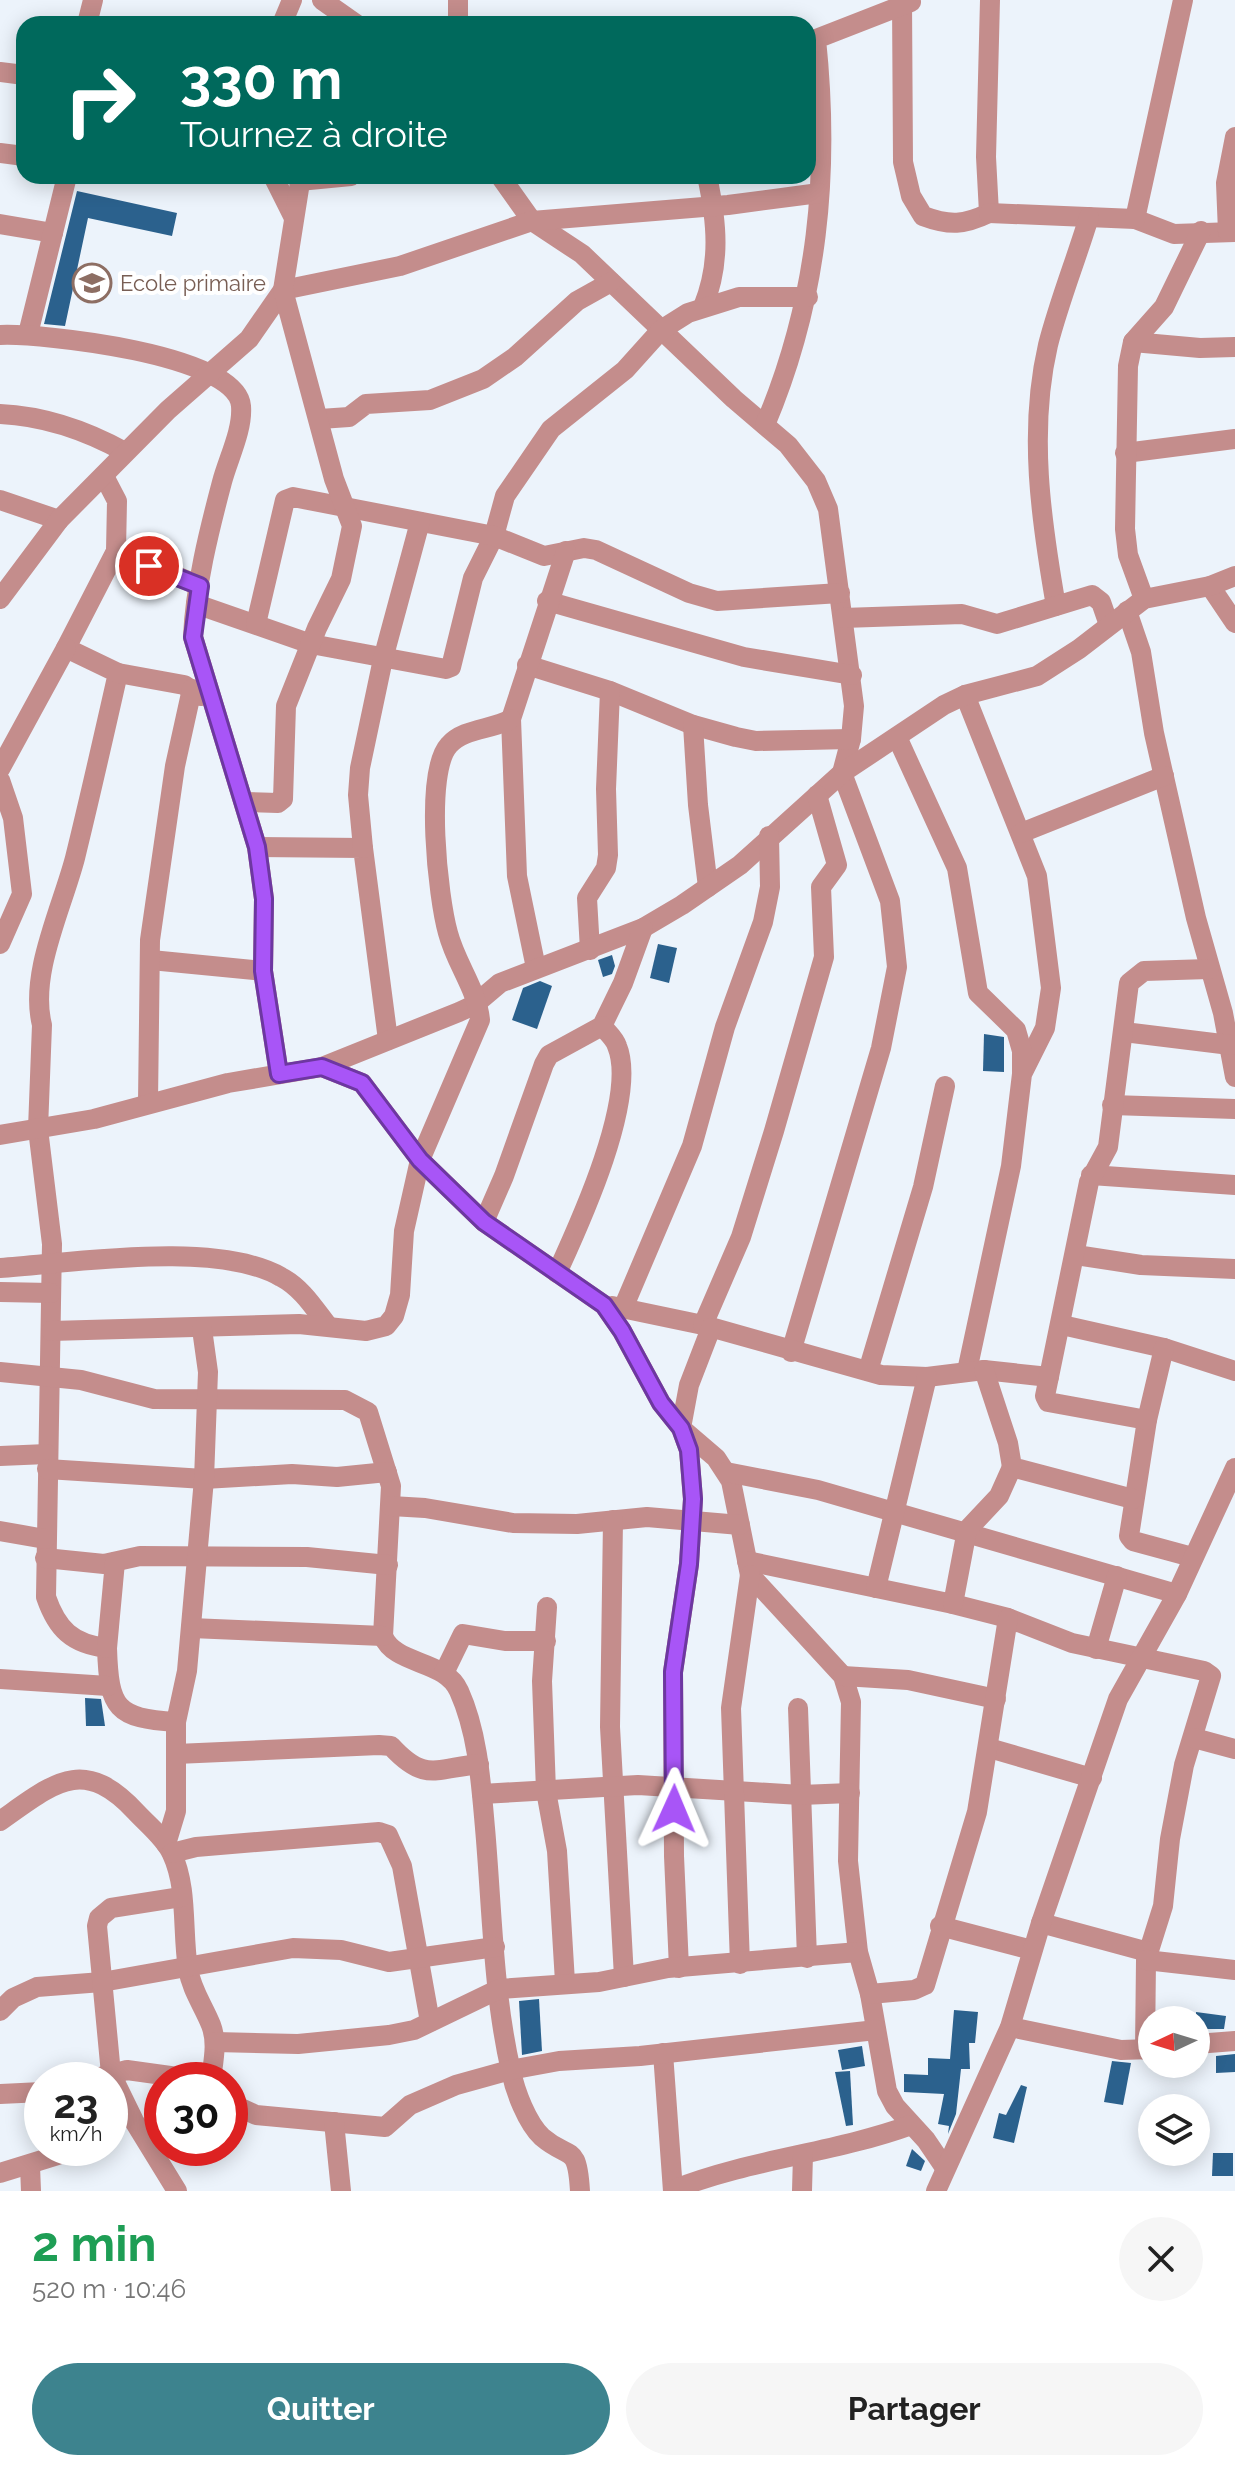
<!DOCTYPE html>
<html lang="fr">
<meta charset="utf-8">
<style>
body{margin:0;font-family:Raleway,sans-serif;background:#f6f6f6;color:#222;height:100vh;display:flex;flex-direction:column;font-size:30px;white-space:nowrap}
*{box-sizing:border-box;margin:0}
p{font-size:26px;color:#767676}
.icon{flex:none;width:44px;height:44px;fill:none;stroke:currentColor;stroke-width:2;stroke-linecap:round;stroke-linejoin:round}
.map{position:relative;height:2191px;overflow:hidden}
.drawer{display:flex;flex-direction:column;background:#fff;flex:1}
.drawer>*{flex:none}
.top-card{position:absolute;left:16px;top:16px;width:800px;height:168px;border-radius:24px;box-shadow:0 4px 20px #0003;background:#00695c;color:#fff;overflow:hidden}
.needle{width:52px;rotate:266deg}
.fabs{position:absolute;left:1138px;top:2006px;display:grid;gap:16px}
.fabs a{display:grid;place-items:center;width:72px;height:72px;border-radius:50%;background:#fff;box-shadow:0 4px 20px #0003;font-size:40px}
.speed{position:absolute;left:24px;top:2062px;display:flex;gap:16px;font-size:40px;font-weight:700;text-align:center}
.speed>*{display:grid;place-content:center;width:104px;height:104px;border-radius:50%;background:#fff;box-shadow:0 4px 20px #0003;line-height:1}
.speed small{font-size:20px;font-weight:400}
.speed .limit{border:12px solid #d22;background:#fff;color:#111}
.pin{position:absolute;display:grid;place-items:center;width:68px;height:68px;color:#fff;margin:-34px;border:4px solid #fff;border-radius:50%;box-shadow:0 2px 8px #0007}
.me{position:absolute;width:88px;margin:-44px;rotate:1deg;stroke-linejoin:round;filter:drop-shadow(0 0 6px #0008)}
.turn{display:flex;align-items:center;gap:28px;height:168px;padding:0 32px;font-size:36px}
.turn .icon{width:104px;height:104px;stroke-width:2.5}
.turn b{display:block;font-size:56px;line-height:68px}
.round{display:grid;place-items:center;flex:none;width:84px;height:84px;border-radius:42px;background:#f6f6f6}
.overview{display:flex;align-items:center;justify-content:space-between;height:136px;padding:0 32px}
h1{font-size:48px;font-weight:700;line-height:60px;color:#1e9e55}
.cta{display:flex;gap:16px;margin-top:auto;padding:16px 32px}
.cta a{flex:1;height:92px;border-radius:48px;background:#3d838e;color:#fff;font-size:32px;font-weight:700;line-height:92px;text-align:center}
.cta a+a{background:#f6f6f6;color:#222}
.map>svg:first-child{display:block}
.building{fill:#2b618d}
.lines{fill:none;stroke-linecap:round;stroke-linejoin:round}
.minor{stroke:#c48d8c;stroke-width:20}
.route-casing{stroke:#6d37a1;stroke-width:20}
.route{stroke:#a855f7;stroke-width:14}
.labels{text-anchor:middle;stroke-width:8;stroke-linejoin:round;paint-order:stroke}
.education-label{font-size:22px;fill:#785e54;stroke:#fff;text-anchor:start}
</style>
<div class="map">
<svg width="1235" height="2191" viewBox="0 0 1235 2191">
<rect width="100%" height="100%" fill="#ecf3fb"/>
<g class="building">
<polygon points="77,191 177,213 172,236 88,218 65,326 44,324"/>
<polygon points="658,944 677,948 669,983 650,978"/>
<polygon points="612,955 615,966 612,974 603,977 598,960"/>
<polygon points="540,981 552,986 537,1029 512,1020 523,988"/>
<polygon points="984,1034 1004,1037 1004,1072 983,1071"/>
<polygon points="85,1698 101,1699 105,1726 86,1726"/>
<polygon points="539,1999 542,2051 522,2055 519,2001"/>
<polygon points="954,2010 978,2012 975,2043 969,2043 970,2069 961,2069 956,2114 948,2134 949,2126 938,2124 944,2094 904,2092 904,2074 928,2075 928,2058 950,2059"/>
<polygon points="1196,2012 1226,2016 1224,2029 1196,2029"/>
<polygon points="862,2046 865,2066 842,2070 838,2050"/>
<polygon points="1235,2054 1235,2072 1216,2073 1216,2056"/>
<polygon points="1112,2061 1131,2063 1123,2105 1104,2102"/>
<polygon points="850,2071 853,2125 846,2126 835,2072"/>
<polygon points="1021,2085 1027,2087 1014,2143 993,2138 999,2113 1006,2115"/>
<polygon points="912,2149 925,2161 921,2171 906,2166"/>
<polygon points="1213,2153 1233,2153 1233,2176 1212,2176"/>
</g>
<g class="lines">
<g class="minor">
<polyline points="322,0 356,24"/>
<polyline points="458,0 458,24"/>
<path d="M902,0L903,162L911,196L923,216C950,226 964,225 989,213L986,157L990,0"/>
<polyline points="87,24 93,0"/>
<polyline points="282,24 292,0"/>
<polyline points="0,72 24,75"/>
<polyline points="0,153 24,156"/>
<polyline points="273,176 293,216"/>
<polyline points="500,176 532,221 582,254 734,399 788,445 816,481 828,509 854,706 851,739 842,773 890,901 897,967 881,1048 791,1352"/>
<polyline points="299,181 351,176"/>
<polyline points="989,213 1135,219 1174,234 1235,232"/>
<polyline points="1135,219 1183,0"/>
<polyline points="0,224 53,233"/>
<polyline points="1228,232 1226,183 1235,137"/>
<path d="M703,307C721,263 717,222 707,176"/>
<polyline points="28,334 67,176"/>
<path d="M0,335C41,333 237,354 241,406C243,430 228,459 222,482C209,531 195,587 193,637L257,847L264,899L263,971L279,1074"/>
<polyline points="1133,342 1200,348 1235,347"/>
<path d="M0,414C44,416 87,431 125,452"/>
<polyline points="320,419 349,417 366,404 430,400 483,379 515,357 577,301 611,282"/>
<path d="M765,425C818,300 830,173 816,39L911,2"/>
<polyline points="1125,453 1235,439"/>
<path d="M104,476L117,501L116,551L66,648L118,673C104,735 90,797 75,858C62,908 29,974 42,1025L38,1129L52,1244L46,1597C57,1629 72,1644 107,1648C109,1709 116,1718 176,1722"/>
<polyline points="0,500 59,520"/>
<polyline points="116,551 200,586"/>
<polyline points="1210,586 1235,623"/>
<polyline points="0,599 59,520 168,410 249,339 283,290 400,266 532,221 728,205 819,193"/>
<polyline points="1144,599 1128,555 1125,529 1128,366 1133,342 1164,307 1201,231"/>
<polyline points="547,601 744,657 852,675"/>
<polyline points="196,604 311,644 446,669 451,667 473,578 494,536 505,496 551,429 625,370 661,330 688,313 739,297 808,297"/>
<path d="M1056,606C1041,520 1028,431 1048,345C1059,302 1076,260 1089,217"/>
<polyline points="1127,611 1141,652 1154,733 1196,918 1223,1013 1235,1077"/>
<polyline points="843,618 962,614 997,624 1092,595 1101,602 1109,625"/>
<polyline points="256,624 285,500 293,497 494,536 544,556 584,548 596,550 689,593 717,601 840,593"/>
<polyline points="527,665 610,691 693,725 736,737 756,741 851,739"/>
<polyline points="118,673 184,685 201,696"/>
<polyline points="965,695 1037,876 1051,988 1045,1028 1022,1074 1011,1166 967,1371"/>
<polyline points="693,725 698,805 708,887"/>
<polyline points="897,737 957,868 978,993 1016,1030 1022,1051 1022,1072"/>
<polyline points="0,769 66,648"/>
<polyline points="0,780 13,818 22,894 0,944"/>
<polyline points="245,802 278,803 283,799 286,706 317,628 341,579 352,526 334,479 283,290 301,176"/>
<polyline points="1021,833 1164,776"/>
<polyline points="257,847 363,848 388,1040"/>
<polyline points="363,848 358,795 360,768 383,659 420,522"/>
<polyline points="590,950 587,898 606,868 608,855 606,789 610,691"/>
<polyline points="151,960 263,971"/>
<polyline points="536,968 517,876 511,719 566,551"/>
<polyline points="1124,1032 1230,1045"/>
<polyline points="322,1067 362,1083 420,1160 484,1222 604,1305 622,1331 661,1403 681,1428 716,1458 731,1481 750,1575 843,1676 851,1702 848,1861 858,1952 870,1994 887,2091 895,2106 926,2140 945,2168"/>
<polyline points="148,1103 150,940 175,766 192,689"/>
<polyline points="1112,1105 1235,1109"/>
<polyline points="0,1135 94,1119 228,1083 322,1067 459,1012 474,1005 500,983 643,928 682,905 740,865 842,773 944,705 965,695 1037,676 1079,649 1144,599 1210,586 1235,576"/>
<polyline points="1091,1175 1235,1185"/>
<polyline points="484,1222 504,1176 544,1064 549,1055 602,1026 623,983 643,928"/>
<polyline points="1076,1255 1141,1265 1235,1269"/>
<path d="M0,1268C74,1263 217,1240 281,1277C302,1288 314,1308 328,1326"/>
<path d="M557,1273C580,1223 638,1097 617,1046C615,1039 607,1032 602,1026"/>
<polyline points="0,1292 51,1293"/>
<polyline points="612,1306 703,1325 881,1375 927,1377 984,1370 1049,1377"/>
<polyline points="624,1306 692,1146 725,1027 763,922 770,887 769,836"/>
<polyline points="703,1325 741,1237 774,1131 824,957 821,887 837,865 817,795"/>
<polyline points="1062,1325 1164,1348 1235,1371"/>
<path d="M51,1331L299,1324L366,1331L386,1326L394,1316L400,1295L404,1231L420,1160L480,1020C477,989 456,964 448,933C438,898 424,772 449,745C464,728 492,730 511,719"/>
<polyline points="1164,1348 1147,1420 1129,1536 1133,1541 1192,1557"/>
<polyline points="984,1370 1008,1443 1012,1467 1133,1499"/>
<polyline points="868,1371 923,1187 945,1086"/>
<path d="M0,1372L81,1380L154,1399L345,1400L368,1412L391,1486L383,1636C395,1666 445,1659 459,1691C478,1733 481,1783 485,1828C492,1908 493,1993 511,2071C515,2091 527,2123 542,2137C570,2161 577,2142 580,2191"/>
<polyline points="1147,1420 1048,1402 1045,1396 1089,1182 1108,1147 1129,983 1144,971 1209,969"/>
<polyline points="0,1456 47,1454"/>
<polyline points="47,1469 204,1479 292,1474 337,1477 387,1472"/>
<polyline points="726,1472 818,1490 1177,1594"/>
<polyline points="391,1506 425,1508 513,1523 577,1524 647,1517 740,1525"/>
<polyline points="613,1520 610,1727 624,1977"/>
<polyline points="0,1531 45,1539"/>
<polyline points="45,1558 104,1564 140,1556 307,1557 388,1565"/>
<polyline points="747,1561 953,1604 1008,1618 1072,1643 1204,1671 1211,1676 1184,1765 1170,1839 1163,1906 1146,1960 1145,2050"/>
<polyline points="876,1588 927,1377"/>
<polyline points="953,1604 967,1530 999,1496 1012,1467"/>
<polyline points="547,1607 542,1681 546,1791 557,1851 565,1982"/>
<polyline points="191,1628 383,1636"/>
<polyline points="107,1648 115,1562"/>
<polyline points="1096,1649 1117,1576"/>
<polyline points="444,1673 463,1634 505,1641 546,1641"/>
<polyline points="843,1676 908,1680 996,1699"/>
<polyline points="0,1679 108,1686"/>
<polyline points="798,1708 807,1958"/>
<polyline points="1194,1738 1235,1749"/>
<polyline points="989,1748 1092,1778"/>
<path d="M176,1754L379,1745L391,1746C424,1782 434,1769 479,1764"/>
<polyline points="482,1794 638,1785 801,1795 850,1793"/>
<path d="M0,1821C54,1783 83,1755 136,1812C147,1824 165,1838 172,1854C188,1888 182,1932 188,1969C192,1991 203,2005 211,2025C218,2043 213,2062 211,2080"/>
<polyline points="166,1844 176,1811 176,1722 187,1671 204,1479 208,1372 202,1329"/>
<polyline points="172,1853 196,1847 379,1832 388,1835 402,1866 430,2022"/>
<polyline points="1041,1923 1148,1952"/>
<polyline points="940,1926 1032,1950"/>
<polyline points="1146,1960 1235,1970"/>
<polyline points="740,1964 731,1708 750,1575"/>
<polyline points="679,1968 674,1856 673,1672 689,1564 693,1499 689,1450 681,1428 689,1385 711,1328"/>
<polyline points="870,1994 914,1990 925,1985 977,1812 1008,1618"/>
<polyline points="0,2011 13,1998 37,1987 102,1982 293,1948 341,1950 389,1962 495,1947"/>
<polyline points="1010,2027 1121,2050 1152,2049"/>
<polyline points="215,2042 298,2044 389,2035 414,2030 499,1989 599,1982 668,1968 858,1952"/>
<polyline points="1196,2044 1235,2041"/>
<polyline points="663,2053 673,2191"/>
<polyline points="89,2080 127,2070 199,2080"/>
<polyline points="0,2094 42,2092"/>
<polyline points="230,2103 256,2115 385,2127 410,2105 456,2085 510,2070 559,2061 640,2056 876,2030"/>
<polyline points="334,2122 341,2191"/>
<polyline points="30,2166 31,2191"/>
<polyline points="0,2173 58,2155 62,2148"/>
<path d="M675,2189C751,2159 834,2153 911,2125"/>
<polyline points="177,2191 134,2121 111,2074 97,1926 99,1918 111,1908 181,1897"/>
<polyline points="802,2191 803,2155"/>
<polyline points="936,2191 1010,2027 1041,1923 1118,1699 1177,1594 1235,1468"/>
</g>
</g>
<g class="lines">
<defs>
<polyline id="route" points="149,566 200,586 193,637 257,847 264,899 263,971 279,1074 322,1067 362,1083 420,1160 484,1222 604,1305 622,1331 661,1403 681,1428 689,1450 693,1499 689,1564 673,1672 674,1809"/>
</defs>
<use href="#route" class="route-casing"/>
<use href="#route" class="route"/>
</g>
<defs>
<symbol id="school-ring" viewBox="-11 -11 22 22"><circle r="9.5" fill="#fff" stroke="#8d6e63" stroke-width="1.5"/><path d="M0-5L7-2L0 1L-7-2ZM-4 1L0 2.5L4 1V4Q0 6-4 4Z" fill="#8d6e63"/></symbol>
</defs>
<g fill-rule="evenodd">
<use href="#school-ring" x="70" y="261" width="44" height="44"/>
</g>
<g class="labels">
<g class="education-label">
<text x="120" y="291">Ecole primaire</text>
</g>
</g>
</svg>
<div class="fabs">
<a><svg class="needle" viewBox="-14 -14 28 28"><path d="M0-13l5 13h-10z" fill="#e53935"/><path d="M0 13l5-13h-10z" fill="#767676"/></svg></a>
<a><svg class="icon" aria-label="layers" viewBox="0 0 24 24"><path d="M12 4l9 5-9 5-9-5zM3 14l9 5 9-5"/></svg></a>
</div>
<div class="speed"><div>23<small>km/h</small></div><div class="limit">30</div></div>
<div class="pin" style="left:149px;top:566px;background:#d93025"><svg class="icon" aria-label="arrive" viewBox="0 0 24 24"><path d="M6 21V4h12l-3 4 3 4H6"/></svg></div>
<svg class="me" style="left:674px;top:1809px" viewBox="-20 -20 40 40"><path d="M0-17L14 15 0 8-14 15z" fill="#a855f7" stroke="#fff" stroke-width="4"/></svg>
<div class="top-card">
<div class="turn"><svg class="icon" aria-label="right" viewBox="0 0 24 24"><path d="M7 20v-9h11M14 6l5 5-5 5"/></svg><div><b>330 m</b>Tournez à droite</div></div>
</div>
</div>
<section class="drawer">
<div class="overview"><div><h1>2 min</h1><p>520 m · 10:46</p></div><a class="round"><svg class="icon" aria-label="close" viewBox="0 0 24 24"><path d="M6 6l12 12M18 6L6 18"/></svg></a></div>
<div class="cta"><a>Quitter</a><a>Partager</a></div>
</section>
